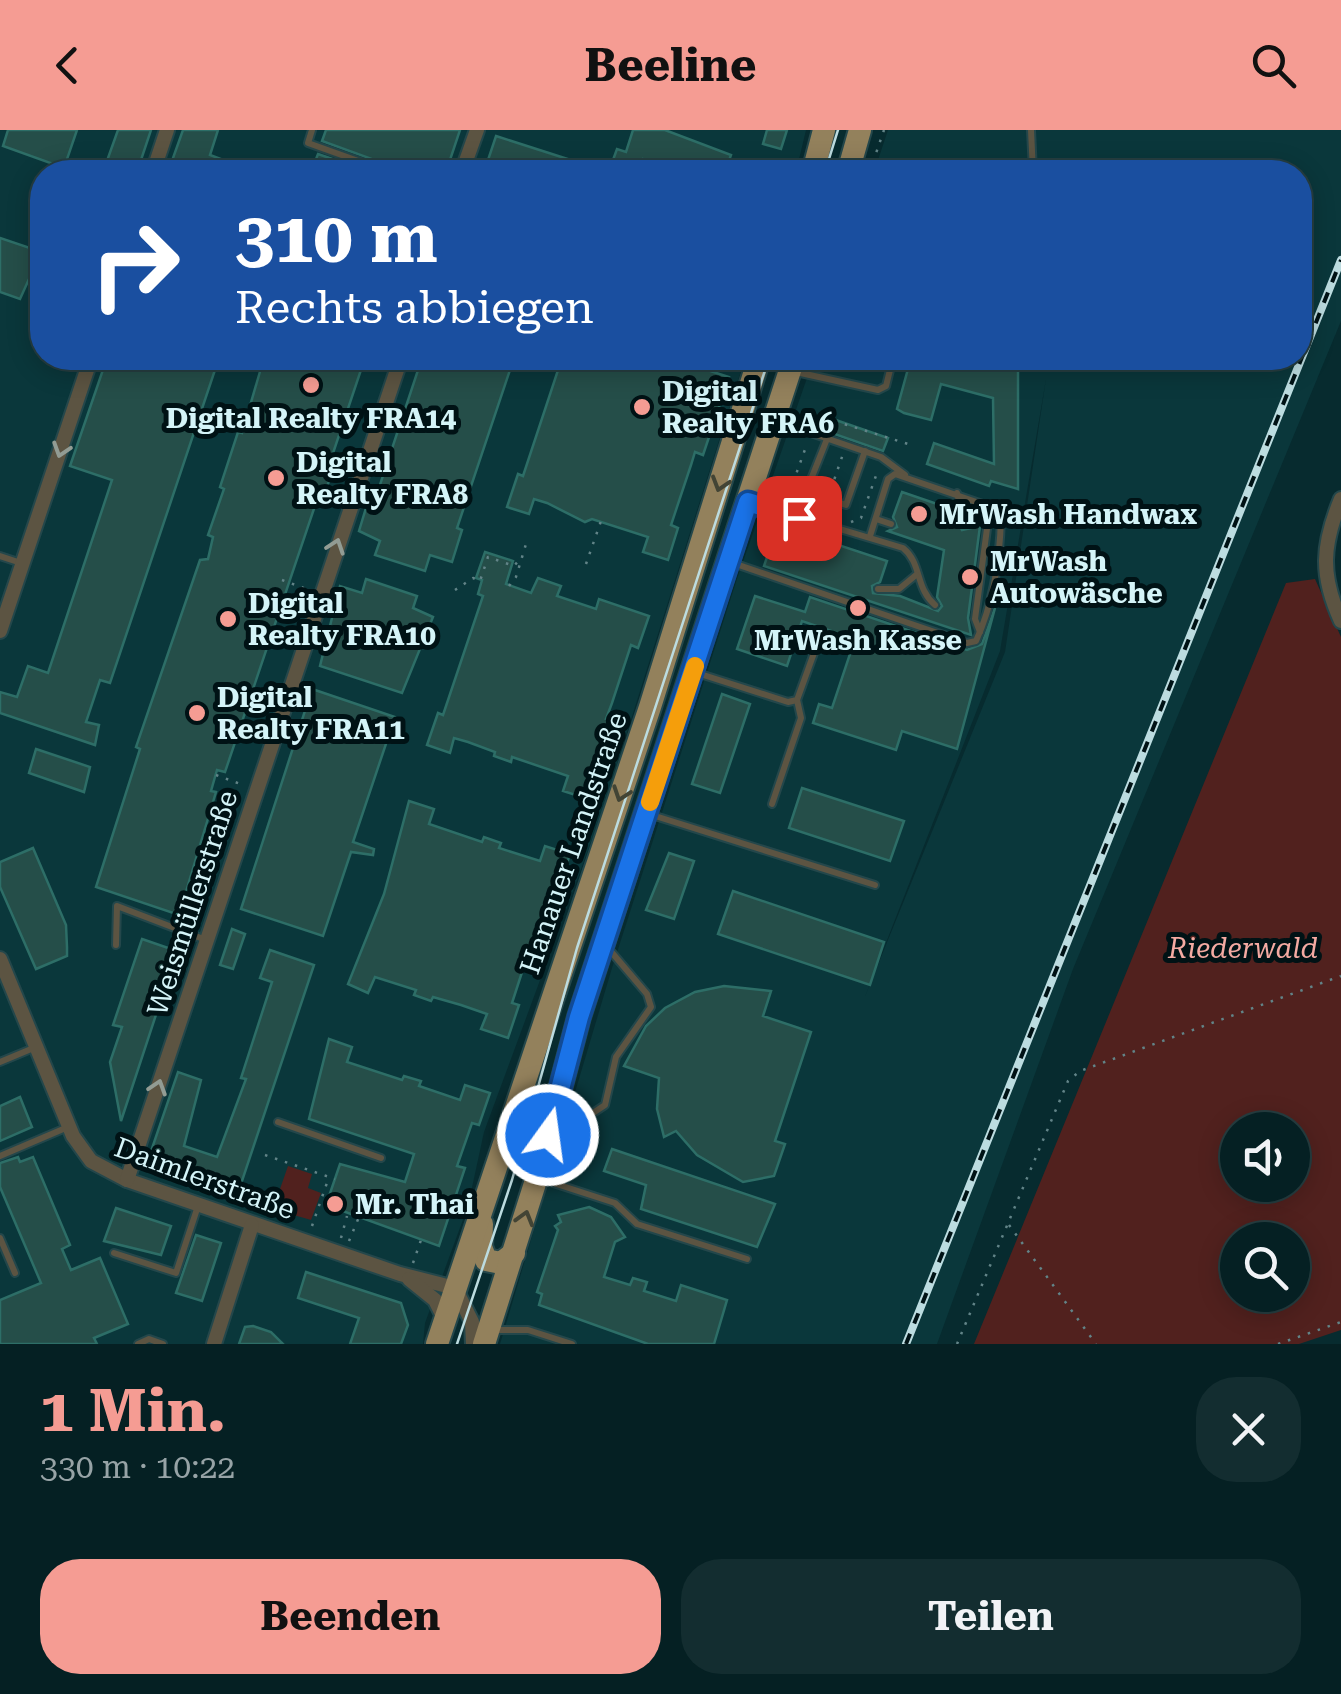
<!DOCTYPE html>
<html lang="de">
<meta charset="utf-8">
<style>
body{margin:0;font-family:"Roboto Serif",serif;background:#132d30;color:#f1f3f6;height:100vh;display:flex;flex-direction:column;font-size:38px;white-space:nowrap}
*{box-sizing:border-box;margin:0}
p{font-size:32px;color:#97a3a6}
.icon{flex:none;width:55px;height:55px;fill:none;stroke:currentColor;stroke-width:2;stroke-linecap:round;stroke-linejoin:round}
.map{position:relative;height:1214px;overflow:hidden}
.details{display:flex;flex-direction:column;background:#052023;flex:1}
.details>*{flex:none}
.top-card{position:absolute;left:30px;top:30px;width:1282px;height:210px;border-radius:40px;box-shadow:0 5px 25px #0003,0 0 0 2px #263e41;background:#1a4fa0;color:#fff;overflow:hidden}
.tools{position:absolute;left:1220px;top:982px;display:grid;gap:20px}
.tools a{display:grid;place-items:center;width:90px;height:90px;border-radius:50%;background:#052023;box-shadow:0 5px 25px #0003,0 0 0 2px #263e41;font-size:50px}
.pin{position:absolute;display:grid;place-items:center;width:85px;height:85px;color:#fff;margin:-42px;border-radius:20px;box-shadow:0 5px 15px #0006}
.me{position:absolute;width:110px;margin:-55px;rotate:14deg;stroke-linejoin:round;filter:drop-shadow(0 0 8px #0008)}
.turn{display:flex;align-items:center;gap:35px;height:210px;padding:0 40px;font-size:45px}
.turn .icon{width:130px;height:130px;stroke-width:2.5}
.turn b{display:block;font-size:70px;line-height:85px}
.round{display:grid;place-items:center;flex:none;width:105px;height:105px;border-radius:40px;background:#132d30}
.head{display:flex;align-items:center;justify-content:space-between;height:170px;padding:0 40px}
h1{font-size:60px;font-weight:700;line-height:75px;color:#f59c93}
.primary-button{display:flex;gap:20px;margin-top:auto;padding:20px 40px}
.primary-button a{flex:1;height:115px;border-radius:40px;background:#f59c93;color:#111;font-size:40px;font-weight:700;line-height:115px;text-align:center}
.primary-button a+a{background:#132d30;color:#f1f3f6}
header{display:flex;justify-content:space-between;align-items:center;height:130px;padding:0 40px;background:#f59c93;color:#111;font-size:45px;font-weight:700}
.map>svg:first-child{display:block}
.built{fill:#0a373b;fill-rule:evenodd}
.green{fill:#51211e;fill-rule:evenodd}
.building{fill:#254e49;stroke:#2d6e67;stroke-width:2.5}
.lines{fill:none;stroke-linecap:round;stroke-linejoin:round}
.lane-casing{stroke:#24474b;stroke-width:10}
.street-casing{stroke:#24474b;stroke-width:18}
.primary-casing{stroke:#24474b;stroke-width:26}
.path{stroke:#628488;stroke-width:2.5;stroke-dasharray:2.5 8;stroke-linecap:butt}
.lane{stroke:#5c5442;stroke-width:6}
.street{stroke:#5c5442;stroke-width:14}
.primary{stroke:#93815c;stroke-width:22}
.tram{stroke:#bcdce0;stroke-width:2.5}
.rail-casing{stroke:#bcdce0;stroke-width:8}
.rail{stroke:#001215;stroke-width:4;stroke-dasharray:11;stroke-linecap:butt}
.oneway{stroke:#929c94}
.oneway2{stroke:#424435}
.route-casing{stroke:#114b97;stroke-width:25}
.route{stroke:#1a73e8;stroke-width:18}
.slow{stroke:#f59e0b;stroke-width:18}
.poi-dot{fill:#f59c93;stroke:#001215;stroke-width:4}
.labels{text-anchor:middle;stroke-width:10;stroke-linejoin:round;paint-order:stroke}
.poi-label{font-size:28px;font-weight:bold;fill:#d4f4f8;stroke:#001215;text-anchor:start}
.street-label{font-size:28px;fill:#d4f4f8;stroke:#001215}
.park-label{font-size:28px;font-style:italic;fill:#f4aaa2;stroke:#001215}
</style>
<header><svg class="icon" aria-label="back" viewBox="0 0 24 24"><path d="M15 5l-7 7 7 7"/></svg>Beeline<svg class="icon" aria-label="search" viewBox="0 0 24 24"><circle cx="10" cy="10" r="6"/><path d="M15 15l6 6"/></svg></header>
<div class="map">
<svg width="1341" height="1214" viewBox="0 0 1341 1214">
<rect width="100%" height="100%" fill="#072b2f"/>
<g class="built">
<polygon points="0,0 806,0 796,42 42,42 42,228 745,228 601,685 484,1002 468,1076 425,1193 423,1214 0,1214"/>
<path d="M888,0H1341V191L1073,839L937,1214H500L612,838L737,449L814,228H1300V42H874ZM1046,249L1005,522L864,869L1000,521Z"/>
</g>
<g class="green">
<path d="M1315,449L1341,507V1200L1299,1214H974L1286,453ZM1238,1000H1292V1055H1238ZM1292,1110V1165H1238V1110Z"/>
<polygon points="288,1036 312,1044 308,1058 321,1063 311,1090 273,1079"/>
</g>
<g class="building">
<polygon points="8,0 77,0 64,38 3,16"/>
<polygon points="118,0 151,0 137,42 103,42"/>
<polygon points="183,0 218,0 210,25 255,42 168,42"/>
<polygon points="326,0 460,0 446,42 408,39 396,42 391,36 322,11"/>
<polygon points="633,0 665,0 731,25 725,42 684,42 643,29 640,38 613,30 617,19 626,22"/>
<polygon points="767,0 787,0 781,19 763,14"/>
<polygon points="496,6 602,40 601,42 484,42"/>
<polygon points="318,24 370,42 311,42"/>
<polygon points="0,108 33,119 31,127 38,129 20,169 0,162"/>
<polygon points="107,228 219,228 110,553 100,550 86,592 99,595 95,615 0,583 0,562 17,567 28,536 48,543 112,350 70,336"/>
<polygon points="264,228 365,228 329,335 334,336 326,360 321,358 225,642 217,640 211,661 216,662 179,785 96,757 140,619 136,617 200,430 208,429 213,407 208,405 224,359 220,357 238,302 242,303"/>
<polygon points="422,228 514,228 457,398 462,400 452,432 430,425 425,441 375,425 380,411 359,401 369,368 375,370"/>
<polygon points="562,228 637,228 665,237 670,228 729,247 703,325 695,322 691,335 671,395 678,398 668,430 643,422 648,407 592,389 585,392 547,373 534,369 529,384 507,377 518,344 523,346"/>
<polygon points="911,228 1018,228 1018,359 991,351 989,356 927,334 934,313 994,334 993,268 941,254 931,290 904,283 897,279"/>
<polygon points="827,287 888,308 883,321 823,300"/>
<polygon points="902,362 946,377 941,391 958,393 962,400 980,396 968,488 971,505 764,436 778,395 887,431 880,452 872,456 873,463 900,466 938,481 942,476 937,467 944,420 888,401 897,397 893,387"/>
<polygon points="485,422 513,431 506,454 531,463 538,448 561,456 557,466 596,479 599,469 649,486 638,518 631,515 612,573 606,589 614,591 588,669 563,661 568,646 512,627 511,632 494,626 495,622 468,612 454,608 450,623 427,615 438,583 443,585 483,466 478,464 482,450 476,448"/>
<polygon points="366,449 417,466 413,478 433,487 402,563 320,536 340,456 362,463"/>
<polygon points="755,466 805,482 810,467 967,520 982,514 995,478 957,619 902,601 896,620 813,593 819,574 832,578 855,509 802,491 787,536 737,519"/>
<polygon points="312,559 395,587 353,712 374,719 373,725 351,722 323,806 241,779"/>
<polygon points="722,564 750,574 720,663 692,654"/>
<polygon points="36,619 90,637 84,662 29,643"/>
<polygon points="802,658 904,691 890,731 789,698"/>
<polygon points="409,671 434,679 429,694 482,712 484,707 501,713 499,718 540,731 545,716 570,724 544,802 536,799 512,873 519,875 508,908 481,899 487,884 461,875 433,867 431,871 414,865 416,860 375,847 368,863 348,854 384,764"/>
<polygon points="33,718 66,795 67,817 67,826 36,839 0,757 0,732"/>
<polygon points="669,723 694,731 674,789 646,780"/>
<polygon points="733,761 884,812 870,855 718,804"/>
<polygon points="232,799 245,804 233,839 220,835"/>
<polygon points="142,809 177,821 121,991 110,932 122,897 113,895"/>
<polygon points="270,820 314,835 236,1069 152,1041 147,1033 178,942 201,950 184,1016 217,1027 246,949 241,948 272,852 260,848"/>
<polygon points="724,856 771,861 763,886 811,902 775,1011 785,1014 774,1046 743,1052 697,1025 676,1001 664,1007 657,979 659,948 624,936 646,896 665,878 695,862"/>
<polygon points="329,909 352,917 347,932 402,950 404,946 421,951 419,956 460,970 465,955 490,963 479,995 472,993 457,1036 465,1038 439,1116 326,1075 340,1034 405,1052 414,1024 309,989"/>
<polygon points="20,967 32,997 0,1011 0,976"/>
<polygon points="612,1019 775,1074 757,1117 641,1079 646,1055 604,1041"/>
<polygon points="18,1027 20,1032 33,1027 70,1115 62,1119 71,1140 100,1128 128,1194 94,1208 97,1214 0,1214 0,1170 41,1153 0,1057 0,1033"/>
<polygon points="589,1077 611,1087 625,1107 615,1112 604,1147 630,1155 633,1148 647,1152 644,1161 676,1171 681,1155 727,1170 714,1214 648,1214 539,1175 542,1164 537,1162 558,1100 555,1096 561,1092 558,1085"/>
<polygon points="116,1078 171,1096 161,1125 104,1111"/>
<polygon points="196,1105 221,1113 202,1171 176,1163"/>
<polygon points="306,1142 401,1173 408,1195 401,1214 350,1214 359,1188 298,1168"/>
<polygon points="253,1196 271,1202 283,1214 239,1214 245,1197"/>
</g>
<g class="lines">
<defs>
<g id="lane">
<polyline points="312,0 308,13 389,42"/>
<polyline points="1031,0 1033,42"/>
<polyline points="869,42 871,42"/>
<polyline points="796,242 878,260 886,256 893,228"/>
<polyline points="779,292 881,327 905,345"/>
<polyline points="808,362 846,375 865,321"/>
<polyline points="957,363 965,394"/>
<path d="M750,372L903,418C922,433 915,458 935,475"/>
<polyline points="796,387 827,309"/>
<polyline points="876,389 891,394"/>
<polyline points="0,426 21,433"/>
<path d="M730,432L967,513L976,511C993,474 1000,429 1001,387L994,378L895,344L888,349L870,406"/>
<polyline points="878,459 899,459 916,445"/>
<polyline points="980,502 975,489 990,376"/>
<polyline points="694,542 788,572 797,570 818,512"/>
<polyline points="772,674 801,588 797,570"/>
<polyline points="652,685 875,755"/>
<polyline points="116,815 117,776 206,810"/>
<polyline points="0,932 36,917"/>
<polyline points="557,981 587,987 605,975 616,927 651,877 647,864 608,818"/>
<polyline points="278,992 381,1028"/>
<polyline points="0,1026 68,997"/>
<polyline points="541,1049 615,1073 637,1094 747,1129"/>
<polyline points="0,1108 15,1143"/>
<polyline points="114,1123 176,1143 198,1076"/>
<polyline points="496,1200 528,1200 572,1214"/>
<polyline points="138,1214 149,1209 163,1214"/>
</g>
<g id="street">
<polyline points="153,42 167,0"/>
<polyline points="462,42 477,0"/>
<path d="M1341,369C1322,415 1320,445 1341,491"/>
<polyline points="0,501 91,228"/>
<polyline points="0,829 73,1006 91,1031 127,1050 400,1144 455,1158 472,1192 473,1214"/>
<polyline points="127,1050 401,228"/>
<polyline points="409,1149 435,1170 444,1188"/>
<polyline points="214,1214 252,1095"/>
</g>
<g id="primary">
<polyline points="813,42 824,0"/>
<polyline points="848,42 860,0"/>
<polyline points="482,1094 481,1117 486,1130 501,1133 514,1123"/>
<polyline points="437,1214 650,577 759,228"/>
<polyline points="484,1214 537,1047 579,887 794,228"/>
</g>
</defs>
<use href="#lane" class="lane-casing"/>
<use href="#street" class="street-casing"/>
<use href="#primary" class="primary-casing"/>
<g class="path">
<polyline points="873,32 884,0"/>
<polyline points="821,298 825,288 908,314"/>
<polyline points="831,359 843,324"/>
<polyline points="786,372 807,314"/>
<polyline points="851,392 861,388 878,340"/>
<polyline points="586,434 601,391"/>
<polyline points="282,450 309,460"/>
<polyline points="509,456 516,447 526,414"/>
<polyline points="455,460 473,448 480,451 488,427 514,436 520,429"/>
<polyline points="216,645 243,655"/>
<polyline points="265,1025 335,1049"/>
<polyline points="1009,1095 1096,1214"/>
<polyline points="312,1096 329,1047"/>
<polyline points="341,1108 347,1086"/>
<polyline points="349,1111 359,1087"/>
<polyline points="413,1133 421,1110"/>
<polyline points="957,1214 1068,951 1080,941 1341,846"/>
<polyline points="1278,1214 1341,1192"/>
</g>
<use href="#lane" class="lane"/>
<use href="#street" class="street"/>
<use href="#primary" class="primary"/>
<g class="tram">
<polyline points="825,42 838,0"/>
<polyline points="457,1214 512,1050 577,818 769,228"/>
</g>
<defs>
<polyline id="rail" points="906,1214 1341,130"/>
</defs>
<use href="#rail" class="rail-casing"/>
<use href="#rail" class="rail"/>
</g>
<defs><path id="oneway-chevron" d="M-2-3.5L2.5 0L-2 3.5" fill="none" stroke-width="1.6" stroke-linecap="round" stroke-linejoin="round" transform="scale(2.5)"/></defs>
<g class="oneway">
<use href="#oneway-chevron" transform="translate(61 320) rotate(108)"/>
<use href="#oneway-chevron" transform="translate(336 416) rotate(-71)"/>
<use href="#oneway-chevron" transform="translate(158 957) rotate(-72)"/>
</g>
<g class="oneway2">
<use href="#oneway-chevron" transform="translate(720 354) rotate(107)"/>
<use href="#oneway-chevron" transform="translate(621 664) rotate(109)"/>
<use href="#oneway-chevron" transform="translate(525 1088) rotate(-74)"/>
</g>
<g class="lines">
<defs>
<polyline id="route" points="548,1005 579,887 748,372 799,388"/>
</defs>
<use href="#route" class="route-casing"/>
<use href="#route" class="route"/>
<polyline class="slow" points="650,672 695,536"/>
</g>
<g class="poi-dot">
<circle cx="311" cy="255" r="10"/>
<circle cx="642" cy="277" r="10"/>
<circle cx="276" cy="348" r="10"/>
<circle cx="919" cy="384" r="10"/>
<circle cx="970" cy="447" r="10"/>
<circle cx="858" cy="478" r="10"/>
<circle cx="228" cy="489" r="10"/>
<circle cx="197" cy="583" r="10"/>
<circle cx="335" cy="1074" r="10"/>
</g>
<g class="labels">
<g class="poi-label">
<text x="662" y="271">Digital<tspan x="662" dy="32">Realty FRA6</tspan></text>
<text x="311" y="298" text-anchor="middle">Digital Realty FRA14</text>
<text x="296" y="342">Digital<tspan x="296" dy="32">Realty FRA8</tspan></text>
<text x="939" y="394">MrWash Handwax</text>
<text x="990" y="441">MrWash<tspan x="990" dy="32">Autowäsche</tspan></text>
<text x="248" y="483">Digital<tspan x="248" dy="32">Realty FRA10</tspan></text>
<text x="858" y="520" text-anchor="middle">MrWash Kasse</text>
<text x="217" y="577">Digital<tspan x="217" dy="32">Realty FRA11</tspan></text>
<text x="355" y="1084">Mr. Thai</text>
</g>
<g class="street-label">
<text transform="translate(573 713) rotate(-71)" y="10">Hanauer Landstraße</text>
<text transform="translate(192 773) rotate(-72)" y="10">Weismüllerstraße</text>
<text transform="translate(205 1048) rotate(20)" y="10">Daimlerstraße</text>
</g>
<g class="park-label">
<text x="1243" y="828">Riederwald</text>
</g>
</g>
</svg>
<div class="tools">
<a><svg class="icon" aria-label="sound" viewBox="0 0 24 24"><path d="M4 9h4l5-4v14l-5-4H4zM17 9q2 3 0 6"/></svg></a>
<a><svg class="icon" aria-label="search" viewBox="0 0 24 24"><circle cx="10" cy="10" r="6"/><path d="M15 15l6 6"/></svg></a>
</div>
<div class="pin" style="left:799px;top:388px;background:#d93025"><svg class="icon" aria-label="arrive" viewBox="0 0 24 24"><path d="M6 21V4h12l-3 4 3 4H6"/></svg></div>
<svg class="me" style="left:548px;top:1005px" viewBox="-20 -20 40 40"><circle r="17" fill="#1a73e8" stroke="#fff" stroke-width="3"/><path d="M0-11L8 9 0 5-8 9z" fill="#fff"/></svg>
<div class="top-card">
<div class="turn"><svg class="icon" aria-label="right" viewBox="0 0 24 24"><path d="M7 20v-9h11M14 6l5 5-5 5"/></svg><div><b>310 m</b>Rechts abbiegen</div></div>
</div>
</div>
<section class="details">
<div class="head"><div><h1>1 Min.</h1><p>330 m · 10:22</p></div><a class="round"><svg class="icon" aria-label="close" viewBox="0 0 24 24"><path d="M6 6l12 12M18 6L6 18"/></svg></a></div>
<div class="primary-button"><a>Beenden</a><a>Teilen</a></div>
</section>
